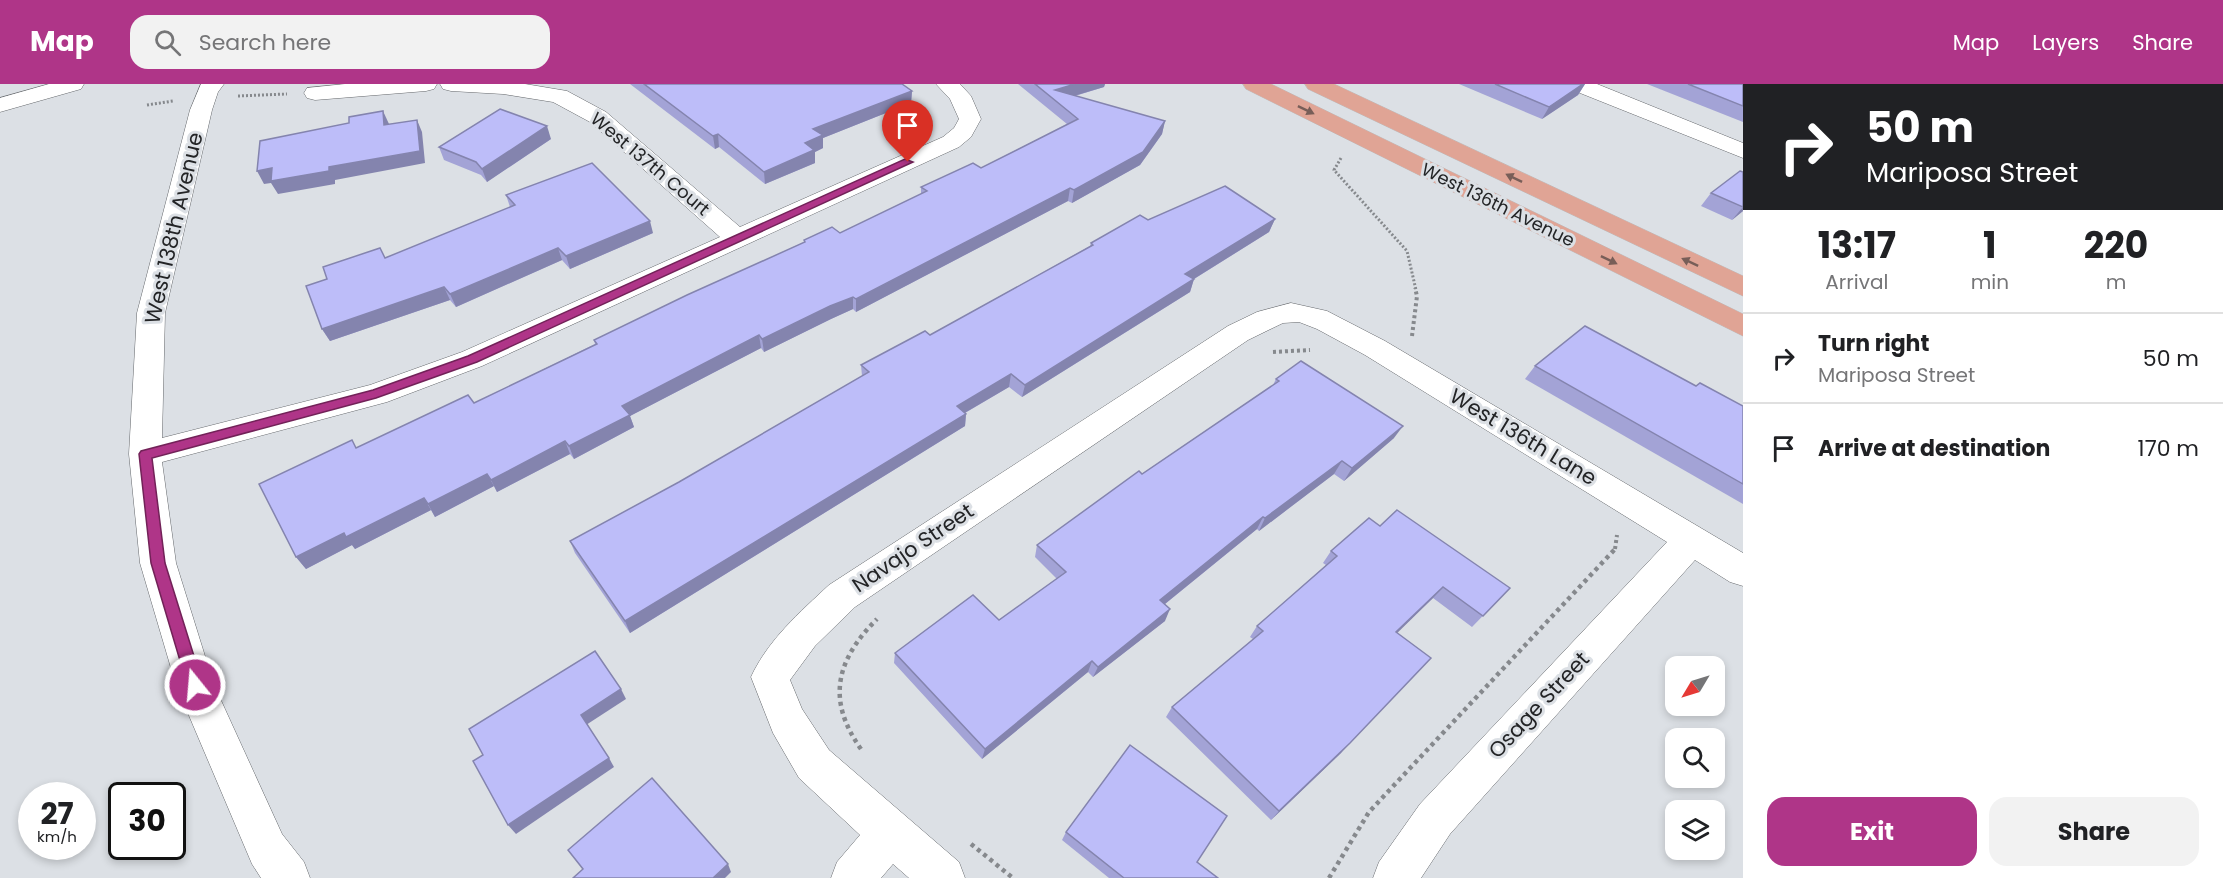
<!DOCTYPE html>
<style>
body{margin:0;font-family:Poppins,sans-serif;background:#f2f2f2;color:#202124;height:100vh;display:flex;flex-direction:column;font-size:22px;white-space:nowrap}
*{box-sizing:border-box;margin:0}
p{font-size:20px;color:#757577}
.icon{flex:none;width:33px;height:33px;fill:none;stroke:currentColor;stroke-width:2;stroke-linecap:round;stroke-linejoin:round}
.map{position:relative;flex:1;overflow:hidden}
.panel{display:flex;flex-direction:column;background:#fff;width:480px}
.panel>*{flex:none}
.hud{background:#202124;color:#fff;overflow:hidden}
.needle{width:39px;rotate:232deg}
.fabs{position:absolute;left:1665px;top:572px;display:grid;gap:12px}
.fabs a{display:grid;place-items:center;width:60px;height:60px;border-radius:12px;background:#fff;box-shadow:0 3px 9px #0003;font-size:30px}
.speed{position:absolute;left:18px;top:698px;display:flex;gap:12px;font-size:30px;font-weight:700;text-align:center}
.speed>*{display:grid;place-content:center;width:78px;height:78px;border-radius:50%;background:#fff;box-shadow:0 3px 9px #0003;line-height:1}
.speed small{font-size:15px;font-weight:400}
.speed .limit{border:3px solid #111;border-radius:9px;background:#fff;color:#111}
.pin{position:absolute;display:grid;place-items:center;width:51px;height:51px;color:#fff;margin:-62px -26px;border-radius:50% 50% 50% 0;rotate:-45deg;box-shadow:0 0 6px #0007}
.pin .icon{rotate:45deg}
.me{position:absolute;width:66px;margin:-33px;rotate:343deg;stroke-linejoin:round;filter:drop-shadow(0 0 4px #0008)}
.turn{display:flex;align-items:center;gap:21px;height:126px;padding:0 24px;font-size:27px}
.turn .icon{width:78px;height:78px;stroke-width:2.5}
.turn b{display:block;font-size:42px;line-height:51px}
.eta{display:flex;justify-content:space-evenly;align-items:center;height:102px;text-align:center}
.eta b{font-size:36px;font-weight:700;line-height:42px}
.button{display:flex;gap:12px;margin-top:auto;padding:12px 24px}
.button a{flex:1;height:69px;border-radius:18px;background:#af3588;color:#fff;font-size:24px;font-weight:700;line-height:69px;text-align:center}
.button a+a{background:#f2f2f2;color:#202124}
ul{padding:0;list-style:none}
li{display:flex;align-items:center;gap:18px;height:90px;padding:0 24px;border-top:2px solid #e0e0e0}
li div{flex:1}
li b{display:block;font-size:22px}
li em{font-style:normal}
header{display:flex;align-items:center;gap:36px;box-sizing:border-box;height:84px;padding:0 30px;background:#af3588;color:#fff}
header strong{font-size:28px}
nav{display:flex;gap:33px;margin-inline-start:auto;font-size:21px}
.search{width:420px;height:54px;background:#f2f2f2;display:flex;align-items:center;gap:15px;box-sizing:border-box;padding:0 21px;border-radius:18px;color:#757577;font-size:22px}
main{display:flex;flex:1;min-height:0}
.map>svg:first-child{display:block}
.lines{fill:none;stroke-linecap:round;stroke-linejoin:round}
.minor-casing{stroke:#65686c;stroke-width:1}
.major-casing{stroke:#bdbdbe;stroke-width:1}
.path-far2{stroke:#86898d;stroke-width:3;stroke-dasharray:2 2;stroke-linecap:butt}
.path-far1{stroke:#86898d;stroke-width:4;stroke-dasharray:3 3;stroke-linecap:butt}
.path{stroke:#86898d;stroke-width:4.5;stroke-dasharray:4 4;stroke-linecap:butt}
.minor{fill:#fff;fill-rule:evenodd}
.major{fill:#e0a495;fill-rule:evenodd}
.wall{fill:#a3a3d6}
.shaded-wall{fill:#8484ae}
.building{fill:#bdbdf9;stroke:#8484ae;stroke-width:1.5}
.oneway{fill:#785e58}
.route{fill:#af3588;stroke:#722258;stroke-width:1.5}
.labels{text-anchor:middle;stroke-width:6;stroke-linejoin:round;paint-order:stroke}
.far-street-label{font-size:18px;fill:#232426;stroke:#dce0e5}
.street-label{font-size:21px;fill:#232426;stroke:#dce0e5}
</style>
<header>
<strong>Map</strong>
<div class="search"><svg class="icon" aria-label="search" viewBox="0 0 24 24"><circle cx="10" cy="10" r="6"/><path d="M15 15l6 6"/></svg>Search here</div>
<nav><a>Map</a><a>Layers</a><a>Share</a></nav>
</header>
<main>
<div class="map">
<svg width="1743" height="794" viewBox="0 0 1743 794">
<rect width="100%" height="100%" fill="#dce0e5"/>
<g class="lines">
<defs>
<g id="minor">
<polygon points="49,0 84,0 81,5 0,28 0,14"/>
<polygon points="201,0 224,0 218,8 212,26 165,229 162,354 370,301 462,268 720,153 590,38 553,18 503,10 451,7 443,5 440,0 525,0 567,7 606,28 740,143 943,53 954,44 959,35 950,15 936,0 960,0 971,12 981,35 971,53 959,63 482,282 387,318 162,378 176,479 214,601 282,750 304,778 310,794 261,794 252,780 176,601 140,479 129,370 137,229 190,26"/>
<polygon points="345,0 437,0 434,5 426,7 315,16 307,14 304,9 307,4"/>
<polygon points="1567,0 1597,0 1743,59 1743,74 1570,5"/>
<path d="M1291,219L1327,227L1385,257L1743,469V502L1730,498L1695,476L1450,750L1421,794H1373L1379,778L1420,720L1667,458L1365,271L1317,245L1299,238L1283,239L1248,256L855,523L815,562L790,596L802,625L829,666L959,778L965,794H909L893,780L881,794H831L837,778L860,751L799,694L773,649L751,593C768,556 800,528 829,501L1228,242L1257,228Z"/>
</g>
<g id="major">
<polygon points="1243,0 1271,0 1743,230 1743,252 1246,5"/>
<polygon points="1305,0 1334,0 1743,192 1743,212 1308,5"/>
</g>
</defs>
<use href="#minor" class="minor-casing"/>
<use href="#major" class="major-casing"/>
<g class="path-far2">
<polyline points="238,12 287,10"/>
<polyline points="147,21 173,17"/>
<polyline points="1341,74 1334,86 1407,167 1416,206"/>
</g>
<g class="path-far1">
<polyline points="1412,252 1417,212 1415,204"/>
<polyline points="1273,268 1310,266"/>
<polyline points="1615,465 1617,451"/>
</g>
<g class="path">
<path d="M861,665C826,616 836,576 877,535"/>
<polyline points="971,760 1013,794"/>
<polyline points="1329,794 1369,728 1616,464"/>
</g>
<use href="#minor" class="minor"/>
<use href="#major" class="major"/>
</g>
<g class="wall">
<polygon points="630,0 902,0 912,7 911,19 823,54 823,64 815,68 815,79 765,100 719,63 715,65"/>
<polygon points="1018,0 1105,0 1104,3 1075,12 1165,37 1162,50 1140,81 1072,119 1068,117 856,228 853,225 831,235 764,268 761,264 630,332 634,343 574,375 570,370 497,408 494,402 435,433 431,426 355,465 352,461 306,485 296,473 357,364 474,319 595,260 594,256 804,158 804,156 840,149 921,110 921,103 981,84 1067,40"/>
<polygon points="1459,0 1585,0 1578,11 1542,35"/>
<polygon points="1647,0 1743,0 1743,38"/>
<polygon points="551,55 487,98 481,91 444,76 439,63"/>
<polygon points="1743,88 1743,127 1732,136 1701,122 1711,109"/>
<polygon points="506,111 653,149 570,185 562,176 456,223 450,216 330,257 322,245 327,195 385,174 510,123"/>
<polygon points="1275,135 1269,148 1194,195 1190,208 1022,313 1009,303 965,329 966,330 965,342 630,549 575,469 570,457 679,398 862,292 861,281 930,251 1090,162 1091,159 1148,136"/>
<polygon points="1535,282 1743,322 1743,420 1525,295"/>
<polygon points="1276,295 1394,354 1344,397 1334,390 1259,447 1257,445 1165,520 1165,537 1093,593 1088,588 982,675 894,579 895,569 999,536 1057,495 1035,473 1037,461 1273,301"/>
<polygon points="1380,442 1510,504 1472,543 1433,514 1397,548 1341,669 1271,736 1166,633 1172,623 1253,555 1250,553 1257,542 1326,481 1323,479 1331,467"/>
<polygon points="1066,748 1218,794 1109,794 1062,756"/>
</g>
<g class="shaded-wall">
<polygon points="1075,0 1105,0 1104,3 1057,17 1055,6"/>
<polygon points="1583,0 1585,0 1578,11 1542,35 1549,23"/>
<polygon points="912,7 911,19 823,54 823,64 815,68 815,79 765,100 764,88 805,59 813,45"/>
<polygon points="383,27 389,40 390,54 384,41"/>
<polygon points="417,36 422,48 425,79 335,96 335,100 278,110 271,99 264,100 257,87 272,84 329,83"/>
<polygon points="1165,37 1162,50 1140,81 1072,119 1074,106"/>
<polygon points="547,42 551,55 487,98 482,85"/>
<polygon points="718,50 719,63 715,65 713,52"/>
<polygon points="1070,104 1068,117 856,228 856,215"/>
<polygon points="1743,123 1743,127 1732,136"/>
<polygon points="1275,135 1269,148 1181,203 1185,190"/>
<polygon points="650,137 653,149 570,185 566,172"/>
<polygon points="558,164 562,176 456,223 450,210"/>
<polygon points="1194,195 1190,208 1022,313 1025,301"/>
<polygon points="444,203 450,216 330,257 322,245"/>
<polygon points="853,213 853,225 831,235 764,268 762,255 830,222"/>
<polygon points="759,251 761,264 630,332 634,343 574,375 569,362 622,322"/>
<polygon points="1011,290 1009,303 956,334 957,322"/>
<polygon points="966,330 965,342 630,549 625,537"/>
<polygon points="1403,342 1394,354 1344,397 1352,384"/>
<polygon points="565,357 570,370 497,408 491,396"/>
<polygon points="1342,377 1334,390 1259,447 1265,434"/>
<polygon points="487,390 494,402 435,433 428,420"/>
<polygon points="424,414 431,426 355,465 352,461 306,485 296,473 344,449"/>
<polygon points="1263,433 1257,445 1155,528 1160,516"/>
<polygon points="1443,503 1433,514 1387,559 1396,548"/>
<polygon points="1170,525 1165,537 1093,593 1098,583"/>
<polygon points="1092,577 1088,588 982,675 985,665"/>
<polygon points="621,605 626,615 586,641 581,631"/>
<polygon points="1350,659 1341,669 1271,736 1279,727"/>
<polygon points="609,674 614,683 516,750 508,741"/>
<polygon points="728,780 731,788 725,794 713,794"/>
</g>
<g class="building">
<polygon points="644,0 902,0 912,7 813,45 823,51 805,59 814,66 764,88 718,50 713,52"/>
<polygon points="1035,0 1075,0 1055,6 1165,37 1143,68 1074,106 1070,104 856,215 853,213 830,222 762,255 759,251 622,322 630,331 569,362 565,357 491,396 487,390 428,420 424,414 346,453 344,449 296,473 259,400 352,356 356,364 468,311 474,319 597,260 594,256 687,211 805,158 804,156 832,143 840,149 927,107 921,103 973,79 981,84 1078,35"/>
<polygon points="1495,0 1583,0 1549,23"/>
<polygon points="1688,0 1743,0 1743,22"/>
<polygon points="500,25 547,42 482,85 476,78 439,63"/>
<polygon points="383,27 384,41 417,36 420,67 329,83 329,87 271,97 272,84 257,87 260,57 349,39 349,33"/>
<polygon points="592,79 650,137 566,172 558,164 450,210 444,203 322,245 306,202 327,195 323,183 380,164 385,174 515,121 506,111"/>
<polygon points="1740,87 1743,88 1743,123 1711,109"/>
<polygon points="1225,102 1275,135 1185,190 1194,195 1025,301 1011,290 957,322 966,330 625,537 570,457 679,398 869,288 861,281 925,247 930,251 1093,161 1091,159 1140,131 1148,136"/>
<polygon points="1585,242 1696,302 1700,299 1743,322 1743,400 1535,282"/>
<polygon points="1301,277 1403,342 1352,384 1342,377 1265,434 1263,433 1160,516 1170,525 1098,583 1092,577 985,665 895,569 973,511 999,536 1066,488 1037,461 1139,387 1142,390 1279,297 1276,295"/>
<polygon points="1397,426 1510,504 1483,532 1443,503 1396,548 1431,574 1350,659 1279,727 1172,623 1263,547 1257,542 1337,472 1331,467 1369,434 1380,442"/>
<polygon points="595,567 621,605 581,631 609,674 508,741 473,677 483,671 469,645"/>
<polygon points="1130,661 1227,732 1197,778 1218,794 1124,794 1066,748"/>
<polygon points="652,694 728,780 713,794 573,794 583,785 568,766"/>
</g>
<defs><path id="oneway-solid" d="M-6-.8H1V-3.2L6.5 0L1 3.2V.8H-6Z" transform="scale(1.5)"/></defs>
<g class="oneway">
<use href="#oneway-solid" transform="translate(1306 26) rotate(26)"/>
<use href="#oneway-solid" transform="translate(1514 94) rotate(-154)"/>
<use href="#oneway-solid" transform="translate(1609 176) rotate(26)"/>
<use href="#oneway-solid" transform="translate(1690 178) rotate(-155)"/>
</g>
<polygon class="route" points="905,75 913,78 477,278 376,314 152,374 165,479 203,601 200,607 195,609 189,607 151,479 139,370 141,367 373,306 468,272"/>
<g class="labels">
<g class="far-street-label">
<text transform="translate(650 80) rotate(40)" y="6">West 137th Court</text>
<text transform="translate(1498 121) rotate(26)" y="6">West 136th Avenue</text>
</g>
<g class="street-label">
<text transform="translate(174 144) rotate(-77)" y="7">West 138th Avenue</text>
<text transform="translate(1523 353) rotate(31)" y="7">West 136th Lane</text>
<text transform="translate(913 464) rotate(-34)" y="7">Navajo Street</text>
<text transform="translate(1539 621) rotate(-47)" y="7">Osage Street</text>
</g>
</g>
</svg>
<div class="fabs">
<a><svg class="needle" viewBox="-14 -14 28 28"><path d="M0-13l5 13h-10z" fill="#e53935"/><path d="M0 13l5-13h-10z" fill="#757577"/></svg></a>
<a><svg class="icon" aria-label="search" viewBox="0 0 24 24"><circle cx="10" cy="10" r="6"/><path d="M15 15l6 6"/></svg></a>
<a><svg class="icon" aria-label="layers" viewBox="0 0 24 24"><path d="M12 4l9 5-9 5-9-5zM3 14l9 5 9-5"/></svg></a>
</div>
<div class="speed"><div>27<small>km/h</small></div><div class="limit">30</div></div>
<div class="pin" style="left:908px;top:78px;background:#d93025"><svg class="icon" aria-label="arrive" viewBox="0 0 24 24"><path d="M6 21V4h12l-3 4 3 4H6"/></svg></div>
<svg class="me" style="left:195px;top:601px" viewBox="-20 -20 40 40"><circle r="17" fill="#af3588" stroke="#fff" stroke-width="3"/><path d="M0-11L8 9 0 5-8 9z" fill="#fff"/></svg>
</div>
<section class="panel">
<div class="hud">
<div class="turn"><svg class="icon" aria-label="right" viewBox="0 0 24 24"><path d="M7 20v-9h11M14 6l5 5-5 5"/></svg><div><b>50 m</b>Mariposa Street</div></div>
</div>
<div class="eta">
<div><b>13:17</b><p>Arrival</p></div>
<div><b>1</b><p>min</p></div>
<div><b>220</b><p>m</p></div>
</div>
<ul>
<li><svg class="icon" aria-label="right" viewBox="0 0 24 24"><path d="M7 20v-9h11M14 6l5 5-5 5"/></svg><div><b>Turn right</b><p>Mariposa Street</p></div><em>50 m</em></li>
<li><svg class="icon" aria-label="arrive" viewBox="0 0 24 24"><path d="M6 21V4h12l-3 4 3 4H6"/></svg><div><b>Arrive at destination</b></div><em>170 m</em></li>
</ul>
<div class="button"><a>Exit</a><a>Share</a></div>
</section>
</main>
